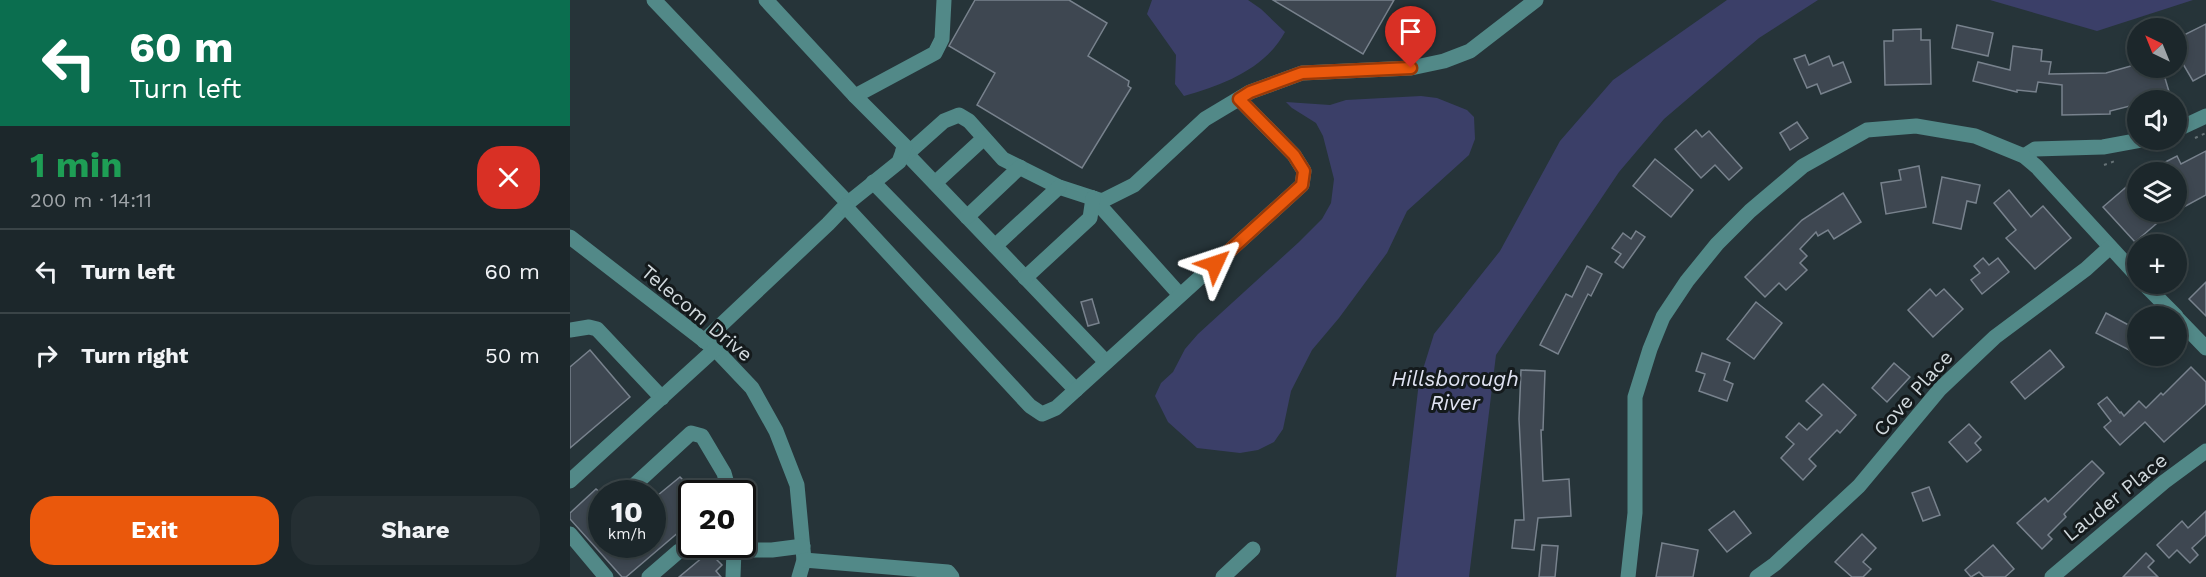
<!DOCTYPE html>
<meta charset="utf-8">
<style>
body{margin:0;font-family:"Work Sans",sans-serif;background:#252f33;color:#f1f3f6;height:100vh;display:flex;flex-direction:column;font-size:22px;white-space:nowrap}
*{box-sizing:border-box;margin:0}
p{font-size:20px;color:#a0a5a9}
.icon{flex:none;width:33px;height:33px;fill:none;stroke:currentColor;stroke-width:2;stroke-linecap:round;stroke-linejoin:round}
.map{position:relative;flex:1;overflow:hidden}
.panel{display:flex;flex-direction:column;background:#1c272b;width:570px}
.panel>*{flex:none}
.hud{background:#0b6e4f;color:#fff;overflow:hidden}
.needle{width:39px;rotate:317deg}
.controls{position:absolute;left:1557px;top:18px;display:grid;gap:12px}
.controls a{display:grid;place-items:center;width:60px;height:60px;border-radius:50%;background:#1c272b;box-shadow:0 3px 9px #0003,0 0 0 2px #3a4447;font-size:30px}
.speed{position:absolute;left:18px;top:480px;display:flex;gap:12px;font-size:30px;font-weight:700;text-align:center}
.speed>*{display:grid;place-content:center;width:78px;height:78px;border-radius:50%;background:#1c272b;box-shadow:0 3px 9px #0003,0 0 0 2px #3a4447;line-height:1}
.speed small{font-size:15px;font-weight:400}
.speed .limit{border:3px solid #111;border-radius:9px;background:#fff;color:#111}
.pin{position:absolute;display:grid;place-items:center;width:51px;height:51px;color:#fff;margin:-62px -26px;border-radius:50% 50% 50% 0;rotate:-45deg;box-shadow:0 0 6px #0007}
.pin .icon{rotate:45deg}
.me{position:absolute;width:66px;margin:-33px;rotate:48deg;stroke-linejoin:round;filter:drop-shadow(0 0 4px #0008)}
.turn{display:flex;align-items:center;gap:21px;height:126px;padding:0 30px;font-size:27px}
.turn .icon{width:78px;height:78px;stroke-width:2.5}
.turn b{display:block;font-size:42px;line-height:51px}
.round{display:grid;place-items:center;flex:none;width:63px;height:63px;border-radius:24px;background:#252f33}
.overview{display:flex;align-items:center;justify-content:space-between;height:102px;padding:0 30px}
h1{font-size:36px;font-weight:700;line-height:45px;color:#1e9e55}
.primary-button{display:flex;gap:12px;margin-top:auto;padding:12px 30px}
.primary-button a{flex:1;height:69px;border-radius:24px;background:#ea580c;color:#fff;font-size:24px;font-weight:700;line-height:69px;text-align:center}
.primary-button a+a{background:#252f33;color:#f1f3f6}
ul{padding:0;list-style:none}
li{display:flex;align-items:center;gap:18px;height:84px;padding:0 30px;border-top:2px solid #3a4447}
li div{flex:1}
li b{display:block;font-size:22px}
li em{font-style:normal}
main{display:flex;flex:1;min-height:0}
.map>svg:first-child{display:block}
.water{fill:#3b3f68}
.building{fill:#3e4751;stroke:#78828d;stroke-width:1.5}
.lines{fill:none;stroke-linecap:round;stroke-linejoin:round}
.path{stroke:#667276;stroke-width:2;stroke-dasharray:3 4.5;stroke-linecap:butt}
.minor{stroke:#528988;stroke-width:15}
.route-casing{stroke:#983908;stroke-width:15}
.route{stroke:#ea580c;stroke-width:10}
.labels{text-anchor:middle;stroke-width:6;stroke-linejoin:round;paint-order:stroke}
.street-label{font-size:20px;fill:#d1d9dd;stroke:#141a1c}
.water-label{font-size:21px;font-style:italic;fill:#e0e3f2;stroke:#141a1c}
</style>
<main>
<section class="panel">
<div class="hud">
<div class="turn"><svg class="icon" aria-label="left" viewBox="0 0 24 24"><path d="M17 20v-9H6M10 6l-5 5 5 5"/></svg><div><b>60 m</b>Turn left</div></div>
</div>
<div class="overview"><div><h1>1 min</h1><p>200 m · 14:11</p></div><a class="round" style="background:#d93025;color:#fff"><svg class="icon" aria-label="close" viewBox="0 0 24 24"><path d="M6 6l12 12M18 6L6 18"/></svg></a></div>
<ul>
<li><svg class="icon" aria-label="left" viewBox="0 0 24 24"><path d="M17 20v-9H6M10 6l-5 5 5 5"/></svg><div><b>Turn left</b></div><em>60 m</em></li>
<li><svg class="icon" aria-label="right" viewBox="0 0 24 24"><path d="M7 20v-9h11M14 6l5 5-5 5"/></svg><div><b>Turn right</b></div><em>50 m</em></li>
</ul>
<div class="primary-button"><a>Exit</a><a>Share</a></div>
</section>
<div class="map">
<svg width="1636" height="577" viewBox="0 0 1636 577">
<rect width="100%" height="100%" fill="#263439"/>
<g class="water">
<path d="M582,0H678L691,9L715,32C695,69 653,85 614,96L605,84L606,55L577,14Z"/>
<polygon points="1157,0 1248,0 1189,38 1094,119 1049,172 926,355 899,577 826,577 849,382 864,334 930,251 990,141 1043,80"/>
<polygon points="1420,0 1623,0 1527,31"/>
<polygon points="851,96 867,98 897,110 904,117 905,139 899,155 837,211 817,253 769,318 742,350 721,391 713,429 704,442 688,450 670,453 627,448 598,422 585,396 591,383 603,372 615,349 628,334 729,242 752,219 761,203 764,179 753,136 746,123 722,108 716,102 760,105 776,100"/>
</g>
<g class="building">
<polygon points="405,0 499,0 537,23 518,56 559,81 558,86 561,88 512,168 407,105 425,73 379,46"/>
<polygon points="703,0 824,0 793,54"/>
<polygon points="1636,24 1636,74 1623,81 1606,52 1606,39"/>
<polygon points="1387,25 1423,33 1418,56 1382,48"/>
<polygon points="1351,29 1351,40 1360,40 1361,84 1315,85 1314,41 1323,41 1323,30"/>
<polygon points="1443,46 1472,50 1471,61 1481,62 1479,74 1536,73 1568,64 1568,68 1592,68 1600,95 1578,100 1568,100 1568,104 1540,111 1540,114 1492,115 1492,85 1468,82 1466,92 1447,90 1447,92 1403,81 1408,62 1440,70"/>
<polygon points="1235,55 1239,65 1259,56 1263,66 1273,62 1281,82 1251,94 1247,84 1237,88 1224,59"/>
<polygon points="1227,122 1238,138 1220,150 1210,133"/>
<polygon points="1126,130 1132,137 1139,131 1172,168 1159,180 1145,165 1131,178 1105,149"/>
<polygon points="1636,151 1636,195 1612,208 1606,198 1606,172 1576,172 1607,156 1611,164"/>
<polygon points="1085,159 1123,190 1101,217 1063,186"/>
<polygon points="1349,166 1356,207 1316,214 1311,183 1331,180 1329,170"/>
<polygon points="1372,177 1410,185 1406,203 1397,201 1391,229 1363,223"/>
<polygon points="1568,177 1568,212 1600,212 1565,242 1533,207"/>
<polygon points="1439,190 1461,217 1473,206 1501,238 1465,269 1436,238 1446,230 1424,203"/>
<polygon points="1273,193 1291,222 1264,239 1258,230 1248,236 1246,232 1230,249 1237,256 1230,263 1237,270 1216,290 1209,283 1195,297 1175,277 1232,220"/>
<polygon points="1066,231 1075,237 1053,268 1045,262 1051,254 1042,248 1053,233 1061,239"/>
<polygon points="1413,258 1419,265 1428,258 1439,272 1412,294 1401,280 1410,273 1404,266"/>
<polygon points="1017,266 1032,274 1021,296 1018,294 988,354 970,345 996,294 1002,297"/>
<polygon points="1636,282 1636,316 1619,299"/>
<polygon points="1360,289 1366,296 1374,289 1393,309 1363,337 1338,310"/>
<polygon points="522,299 529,323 518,326 511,302"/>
<polygon points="1186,302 1212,323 1184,359 1157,339"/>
<polygon points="1536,313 1568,330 1568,343 1563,352 1526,333"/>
<polygon points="20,350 60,397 0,448 0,367"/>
<polygon points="1480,350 1494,367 1455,399 1441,382"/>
<polygon points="1132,353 1160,363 1154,380 1163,384 1157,401 1129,391 1135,374 1126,371"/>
<polygon points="1324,363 1340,377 1317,402 1302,388"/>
<polygon points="1621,367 1636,382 1636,404 1594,442 1575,422 1550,445 1534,427 1541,421 1528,404 1537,397 1550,413 1551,412 1554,416 1569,401 1576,408 1591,393 1593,395"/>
<polygon points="951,370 975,371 973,430 971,430 973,481 999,479 1000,498 1001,516 968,518 964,550 942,548 945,520 954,520 949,419"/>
<polygon points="1253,384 1286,415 1270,433 1267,430 1239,459 1246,466 1233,480 1211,458 1224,444 1216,437 1229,423 1237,430 1252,415 1236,401"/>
<polygon points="1399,424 1411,437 1405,443 1411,450 1397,462 1379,442"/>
<polygon points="1522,461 1534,473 1494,514 1496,517 1478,535 1482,539 1472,549 1447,523 1475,498 1478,502"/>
<polygon points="110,477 122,489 122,544 110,531 56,577 52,577 0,519 0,513 26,489 32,494 32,544 82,544 82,500"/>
<polygon points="1359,487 1370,515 1353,521 1342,493"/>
<polygon points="1164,511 1181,533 1157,552 1139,530"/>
<polygon points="1636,511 1636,535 1622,548 1628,555 1620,563 1607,550 1599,558 1587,545 1612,521 1618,528"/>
<polygon points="1292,534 1306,548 1293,562 1301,569 1293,577 1282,577 1265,562"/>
<polygon points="1092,543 1128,550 1123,577 1086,577"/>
<polygon points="122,544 147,544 154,552 147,560 152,565 146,571 151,577 109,577 133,557"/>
<polygon points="972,545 988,546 985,577 969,577"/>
<polygon points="1423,545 1444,569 1435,577 1414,577 1409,572 1401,577 1395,570"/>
<polygon points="1576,553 1584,561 1578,567 1588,577 1553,577"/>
</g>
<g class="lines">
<g class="path">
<polyline points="1625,138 1636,133"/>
<polyline points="1582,149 1602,144"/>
<polyline points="1534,165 1545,161"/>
</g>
<g class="minor">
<polyline points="84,0 278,203 258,224 134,341"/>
<polyline points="196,0 285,96"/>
<polyline points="1606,130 1636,116"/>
<polyline points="333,150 536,362"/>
<polyline points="337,154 374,121 389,115 399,121 433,159 489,187 532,201 564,185 635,119 680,92 732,73 841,68 874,61 900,51 966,0"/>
<polyline points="1454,156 1465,149 1533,147 1571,140"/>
<polyline points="303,182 506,390"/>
<polyline points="365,183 414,138"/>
<polyline points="523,198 610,295"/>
<polyline points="278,203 329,162 335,146 285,96 365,53 372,39 374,0"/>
<polyline points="275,206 460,406 472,414 486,408 732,185 734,171 724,155 669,99"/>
<polyline points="397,217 450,167"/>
<polyline points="0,237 145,349 182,388 206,431 227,485 234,560 229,577"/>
<polyline points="425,246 489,187"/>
<polyline points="455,278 520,218 523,198"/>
<polyline points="1574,284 1606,316"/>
<polyline points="1606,317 1636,348"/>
<polyline points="0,330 19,327 27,329 92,398"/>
<polyline points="0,481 145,349"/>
<polyline points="59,490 121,433 132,436 154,473 160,494"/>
<polyline points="0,534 36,577"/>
<polyline points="234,560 378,572 382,577"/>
<polyline points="79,577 109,551"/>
<polyline points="163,577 164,550 202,550 233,546"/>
<polyline points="653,577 683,549"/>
<polyline points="1058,577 1065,513 1065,397 1080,349 1093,317 1117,281 1147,244 1180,211 1233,166 1297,130 1346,126 1405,136 1454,156 1467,167 1568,277"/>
<polyline points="1187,577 1205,564 1289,486 1370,389 1425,337 1516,269 1539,248"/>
<polyline points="1482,577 1594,482 1636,451"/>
</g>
</g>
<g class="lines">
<defs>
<polyline id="route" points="645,264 732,185 734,171 724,155 669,99 680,92 732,73 841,68"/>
</defs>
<use href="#route" class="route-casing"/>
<use href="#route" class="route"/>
</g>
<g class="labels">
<g class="street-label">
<text transform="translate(127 313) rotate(40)" y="7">Telecom Drive</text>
<text transform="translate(1343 393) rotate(-48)" y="7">Cove Place</text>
<text transform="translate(1545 497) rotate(-39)" y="7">Lauder Place</text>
</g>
<g class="water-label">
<text x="885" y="386">Hillsborough<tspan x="885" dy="24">River</tspan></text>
</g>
</g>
</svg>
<div class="controls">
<a><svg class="needle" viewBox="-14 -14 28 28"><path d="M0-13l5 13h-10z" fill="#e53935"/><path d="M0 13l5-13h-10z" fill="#a0a5a9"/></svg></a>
<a><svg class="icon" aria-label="sound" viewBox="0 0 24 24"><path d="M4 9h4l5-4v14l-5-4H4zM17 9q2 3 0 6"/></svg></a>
<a><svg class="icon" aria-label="layers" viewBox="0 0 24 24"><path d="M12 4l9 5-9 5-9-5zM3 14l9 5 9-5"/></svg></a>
<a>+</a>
<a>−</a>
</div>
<div class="speed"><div>10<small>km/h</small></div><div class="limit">20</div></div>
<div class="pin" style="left:841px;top:68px;background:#d93025"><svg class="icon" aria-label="arrive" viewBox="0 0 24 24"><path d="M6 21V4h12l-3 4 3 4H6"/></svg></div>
<svg class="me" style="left:645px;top:264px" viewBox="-20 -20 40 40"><path d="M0-17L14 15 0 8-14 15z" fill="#ea580c" stroke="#fff" stroke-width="4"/></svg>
</div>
</main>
